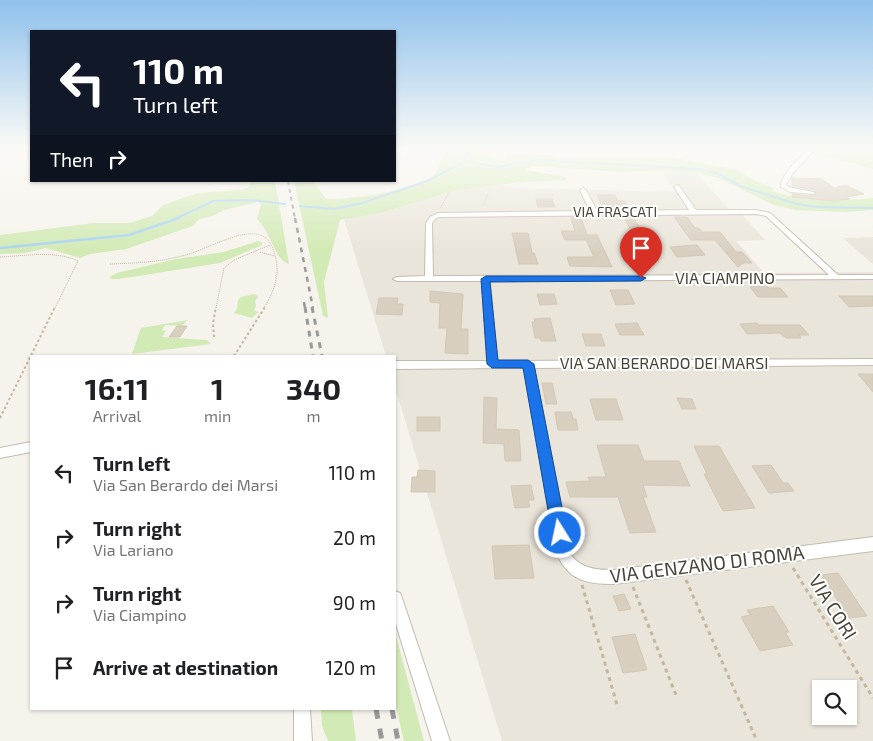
<!DOCTYPE html>
<style>
body{margin:0;font-family:"Exo 2",sans-serif;background:#f6f6f6;color:#202124;height:100vh;display:flex;flex-direction:column;font-size:19px;white-space:nowrap}
*{box-sizing:border-box;margin:0}
p{font-size:16px;color:#757577}
.icon{flex:none;width:28px;height:28px;fill:none;stroke:currentColor;stroke-width:2;stroke-linecap:round;stroke-linejoin:round}
.map{position:relative;flex:1;overflow:hidden}
.drawer{position:absolute;left:30px;top:355px;width:366px;height:355px;display:flex;flex-direction:column;background:#fff;border-radius:0px;box-shadow:0 1px 4px #0004}
.drawer>*{flex:none}
.banner{position:absolute;left:30px;top:30px;width:366px;height:152px;border-radius:0px;box-shadow:0 1px 4px #0004;background:#111827;color:#fff;overflow:hidden}
.fabs{position:absolute;left:812px;top:680px;display:grid;gap:10px}
.fabs a{display:grid;place-items:center;width:45px;height:45px;border-radius:0px;background:#fff;box-shadow:0 1px 4px #0004;font-size:25px}
.pin{position:absolute;display:grid;place-items:center;width:42px;height:42px;color:#fff;margin:-51px -21px;border-radius:50% 50% 50% 0;rotate:-45deg;box-shadow:0 0 5px #0007}
.pin .icon{rotate:45deg}
.me{position:absolute;width:55px;margin:-28px;rotate:350deg;stroke-linejoin:round;filter:drop-shadow(0 0 4px #0008)}
.turn{display:flex;align-items:center;gap:18px;height:105px;padding:0 20px;font-size:22px}
.turn .icon{width:65px;height:65px;stroke-width:2.5}
.turn b{display:block;font-size:35px;line-height:42px}
.then{display:flex;align-items:center;height:48px;padding:0 20px;background:#0003;gap:10px;font-size:19px}
.eta{display:flex;justify-content:space-evenly;align-items:center;height:85px;text-align:center}
.eta b{font-size:30px;font-weight:700;line-height:35px}
ul{padding:0;list-style:none}
li{display:flex;align-items:center;gap:15px;height:65px;padding:0 20px}
li div{flex:1}
li b{display:block;font-size:19px}
li em{font-style:normal}
.map>svg:first-child{display:block}
.residential{fill:#eae5da;fill-rule:evenodd}
.green{fill:#d2eab5}
.lines{fill:none;stroke-linecap:round;stroke-linejoin:round}
.stream-far1{stroke:#a9d4f2;stroke-width:2}
.stream{stroke:#a9d4f2;stroke-width:2.5}
.building{fill:#d8cfc1;stroke:#d3c7b4}
.street-casing{stroke:#c2bbae;stroke-width:2}
.path-far2{stroke:#c4b79f;stroke-width:1;stroke-dasharray:1 1;stroke-linecap:butt}
.path-far1{stroke:#c4b79f;stroke-width:2;stroke-dasharray:2.5 2.5;stroke-linecap:butt}
.path{stroke:#c4b79f;stroke-width:3;stroke-dasharray:4 4;stroke-linecap:butt}
.street{fill:#fff;fill-rule:evenodd}
.rail-far3{stroke:#9a9a9a;stroke-width:2;stroke-dasharray:4 4;stroke-linecap:butt}
.rail-far2{stroke:#9a9a9a;stroke-width:2.5;stroke-dasharray:5 5;stroke-linecap:butt}
.rail-far1{stroke:#9a9a9a;stroke-width:3;stroke-dasharray:6 6;stroke-linecap:butt}
.rail{stroke:#9a9a9a;stroke-width:5;stroke-dasharray:10 10;stroke-linecap:butt}
.route{fill:#1a73e8;stroke:#114b97}
.labels{text-anchor:middle;stroke-width:4;stroke-linejoin:round;paint-order:stroke}
.far-street-label{font-size:14px;fill:#4b4439;stroke:#fff}
.street-label{font-size:16px;fill:#4b4439;stroke:#fff}
.near-street-label{font-size:19px;fill:#4b4439;stroke:#fff}
</style>
<div class="map">
<svg width="873" height="741" viewBox="0 0 873 741">
<rect width="100%" height="100%" fill="#f6f3ec"/>
<g class="residential">
<path d="M661,170L695,172L730,210L739,211L765,240L736,241L764,273L873,272V741H502L395,387V356H386L344,219L380,213L458,190L499,185L524,188L676,192ZM821,689H849V716H821Z"/>
<polygon points="873,237 873,264 843,238"/>
</g>
<g class="green">
<path d="M450,148H491L488,152L489,156C494,160 501,162 507,159L504,157L508,155L538,153L556,157H657L680,159L737,170L753,180L773,188L772,191L793,197L834,201L873,198V210L846,212L795,210L774,205L718,178L695,172L661,170L622,172L532,166L525,170L567,177L566,180L521,182L458,190L380,213L340,220L324,282L328,318L323,316L294,181H313L326,199C349,200 413,191 432,177C438,173 441,156 450,148Z"/>
<polygon points="820,148 873,148 873,169 811,152 815,152"/>
<path d="M252,181H275L289,264C275,261 270,230 257,219L261,204L258,202L224,210L213,216L199,219L193,226L126,249L90,254L80,258L46,248L25,253L0,254V235L93,223H130L152,216L163,205L197,193L238,190L248,188Z"/>
<polygon points="258,241 262,242 262,245 220,263 119,279 112,279 109,277 117,273 176,259 224,252"/>
<polygon points="255,294 258,297 255,301 256,306 254,310 258,312 252,318 234,313 237,308 238,300 241,297"/>
<polygon points="188,320 181,326 165,325 162,330 166,331 162,337 207,340 211,344 132,354 141,328"/>
<polygon points="395,632 424,741 404,741 395,702"/>
<polygon points="321,709 352,709 356,741 328,741 322,726"/>
</g>
<g class="lines">
<g class="stream-far1">
<polyline points="464,161 470,148"/>
<polyline points="300,206 334,209 362,203 427,181 466,161 497,167 538,160 701,169 716,173 743,187 797,204 817,207 873,208"/>
<polyline points="175,219 213,201 251,200 285,204"/>
</g>
<polyline class="stream" points="0,248 129,235 179,218"/>
</g>
<g class="building">
<polygon points="792,178 822,179 834,188 846,185 864,194 846,197 850,199 834,201 792,197 792,194 814,196 816,194 814,190 792,186"/>
<polygon points="597,195 615,195 618,201 624,201 629,209 604,209"/>
<polygon points="536,199 552,199 555,207 538,207"/>
<polygon points="624,217 633,217 643,234 633,234"/>
<polygon points="674,217 687,217 695,228 699,228 702,232 720,232 736,252 742,252 752,263 743,263 738,267 715,240 691,240"/>
<polygon points="571,218 581,218 587,235 597,235 612,267 570,266 567,257 594,257 586,240 565,240 561,231 575,231"/>
<polygon points="512,233 528,233 532,253 534,253 538,264 519,264"/>
<polygon points="697,245 705,255 677,257 670,247"/>
<polygon points="767,286 769,288 780,288 788,297 758,297 750,287"/>
<polygon points="610,290 628,290 635,304 616,305"/>
<polygon points="430,291 463,294 461,329 468,329 468,354 445,353 447,328 439,328 440,303 430,302"/>
<polygon points="537,294 554,294 557,304 540,305"/>
<polygon points="839,296 873,296 873,306 849,307"/>
<polygon points="379,298 398,298 397,304 403,304 402,315 376,314"/>
<polygon points="550,318 556,341 541,341 540,338 535,338 532,322 535,322 534,319"/>
<polygon points="637,323 644,335 620,335 615,324"/>
<polygon points="757,323 759,325 800,325 809,335 799,335 801,338 786,338 780,333 747,334 740,324"/>
<polygon points="177,326 187,326 180,337 169,337"/>
<polygon points="582,334 601,334 605,346 586,346"/>
<polygon points="858,374 873,374 873,392"/>
<polygon points="542,383 552,383 557,404 546,404"/>
<polygon points="484,397 497,398 496,429 519,430 521,461 505,461 504,444 483,443"/>
<polygon points="677,398 692,399 696,409 682,409"/>
<polygon points="590,399 616,399 623,420 596,420"/>
<polygon points="555,412 571,412 573,419 576,419 578,430 558,430"/>
<rect x="417" y="417" width="23" height="14"/>
<polygon points="597,445 638,445 644,461 679,461 690,486 643,485 647,497 643,497 656,532 630,533 618,497 570,497 566,482 590,481 588,477 606,477"/>
<polygon points="694,446 719,446 755,508 723,511 704,474 707,474"/>
<polygon points="771,465 783,483 788,483 794,491 769,493 752,466"/>
<polygon points="418,470 435,471 435,492 411,492 412,477 417,477"/>
<polygon points="531,485 534,500 528,500 530,507 515,508 511,486"/>
<polygon points="529,545 534,578 495,579 492,546"/>
<polygon points="838,573 867,616 849,618 821,575"/>
<polygon points="624,594 631,609 619,611 613,596"/>
<polygon points="773,606 789,632 785,632 793,645 760,651 741,617 750,615 747,610"/>
<polygon points="635,634 647,670 623,673 612,637"/>
</g>
<g class="lines">
<defs>
<g id="street">
<polygon points="596,148 603,148 596,153 592,153 592,151"/>
<polygon points="654,148 671,148 668,150"/>
<path d="M810,148H816L793,173L786,185L792,188L814,192V194L790,192L781,187C781,173 800,158 810,148Z"/>
<path d="M677,185L679,186L696,210H756L770,213L838,275H873V279L490,281L497,361L873,359V365L534,368L571,555C582,569 597,570 614,570L873,537V551L614,584C585,584 568,580 556,552L524,368L395,369V361H487L482,281H397L393,279L397,277L425,276L426,223L430,217L438,213L590,211L580,190L583,188L586,190L597,211L689,210L674,187ZM756,214L766,216L829,275L433,276L432,223L435,219L439,217Z"/>
<polygon points="31,442 31,452 0,458 0,448"/>
<polygon points="395,591 400,593 402,598 450,741 432,741 395,621"/>
<polygon points="294,709 310,709 312,741 294,741"/>
</g>
</defs>
<use href="#street" class="street-casing"/>
<g class="path-far2">
<polyline points="483,206 488,194"/>
<polyline points="440,208 449,193"/>
<polyline points="260,252 275,256"/>
<path d="M0,257C25,256 54,250 78,261L55,308"/>
<path d="M110,264C137,263 163,262 189,254C208,248 236,232 255,234C265,235 268,239 272,247C282,269 276,288 264,308"/>
<polyline points="216,308 224,268 234,260 270,245"/>
</g>
<g class="path-far1">
<polyline points="214,337 213,323 216,307"/>
<polyline points="234,356 265,307"/>
<polyline points="0,418 55,307"/>
</g>
<g class="path">
<polyline points="793,568 873,698"/>
<polyline points="686,580 757,741"/>
<polyline points="582,585 618,708"/>
<polyline points="633,587 676,695"/>
</g>
<use href="#street" class="street"/>
<polyline class="rail-far3" points="288,181 295,219"/>
<g class="rail-far2">
<polyline points="295,218 313,308"/>
<polyline points="304,302 305,308"/>
</g>
<g class="rail-far1">
<polyline points="305,307 313,356"/>
<polyline points="312,307 322,356"/>
</g>
<g class="rail">
<polyline points="376,709 382,741"/>
<polyline points="392,709 398,741"/>
</g>
</g>
<linearGradient id="sky" x2="0" y2="1"><stop stop-color="#8fc1ec"/><stop offset="0.59" stop-color="#fbfaf6"/><stop offset="1" stop-color="#fbfaf6" stop-opacity="0"/></linearGradient>
<rect width="873" height="252" fill="url(#sky)"/>
<polygon class="route" points="486,276 641,276 646,278 641,281 490,282 498,360 528,360 534,364 567,533 565,538 560,541 554,538 552,533 523,368 492,368 487,364 481,279"/>
<g class="labels">
<g class="far-street-label">
<text x="615" y="217">VIA FRASCATI</text>
</g>
<g class="street-label">
<text x="725" y="284">VIA CIAMPINO</text>
<text x="664" y="369">VIA SAN BERARDO DEI MARSI</text>
</g>
<g class="near-street-label">
<text transform="translate(707 564) rotate(-7)" y="7">VIA GENZANO DI ROMA</text>
<text transform="translate(833 607) rotate(58)" y="7">VIA CORI</text>
</g>
</g>
</svg>
<div class="fabs">
<a><svg class="icon" aria-label="search" viewBox="0 0 24 24"><circle cx="10" cy="10" r="6"/><path d="M15 15l6 6"/></svg></a>
</div>
<div class="pin" style="left:641px;top:278px;background:#d93025"><svg class="icon" aria-label="arrive" viewBox="0 0 24 24"><path d="M6 21V4h12l-3 4 3 4H6"/></svg></div>
<svg class="me" style="left:560px;top:533px" viewBox="-20 -20 40 40"><circle r="17" fill="#1a73e8" stroke="#fff" stroke-width="3"/><path d="M0-11L8 9 0 5-8 9z" fill="#fff"/></svg>
<div class="banner">
<div class="turn"><svg class="icon" aria-label="left" viewBox="0 0 24 24"><path d="M17 20v-9H6M10 6l-5 5 5 5"/></svg><div><b>110 m</b>Turn left</div></div>
<div class="then">Then<svg class="icon" aria-label="right" viewBox="0 0 24 24"><path d="M7 20v-9h11M14 6l5 5-5 5"/></svg></div>
</div>
<section class="drawer">
<div class="eta">
<div><b>16:11</b><p>Arrival</p></div>
<div><b>1</b><p>min</p></div>
<div><b>340</b><p>m</p></div>
</div>
<ul>
<li><svg class="icon" aria-label="left" viewBox="0 0 24 24"><path d="M17 20v-9H6M10 6l-5 5 5 5"/></svg><div><b>Turn left</b><p>Via San Berardo dei Marsi</p></div><em>110 m</em></li>
<li><svg class="icon" aria-label="right" viewBox="0 0 24 24"><path d="M7 20v-9h11M14 6l5 5-5 5"/></svg><div><b>Turn right</b><p>Via Lariano</p></div><em>20 m</em></li>
<li><svg class="icon" aria-label="right" viewBox="0 0 24 24"><path d="M7 20v-9h11M14 6l5 5-5 5"/></svg><div><b>Turn right</b><p>Via Ciampino</p></div><em>90 m</em></li>
<li><svg class="icon" aria-label="arrive" viewBox="0 0 24 24"><path d="M6 21V4h12l-3 4 3 4H6"/></svg><div><b>Arrive at destination</b></div><em>120 m</em></li>
</ul>
</section>
</div>
